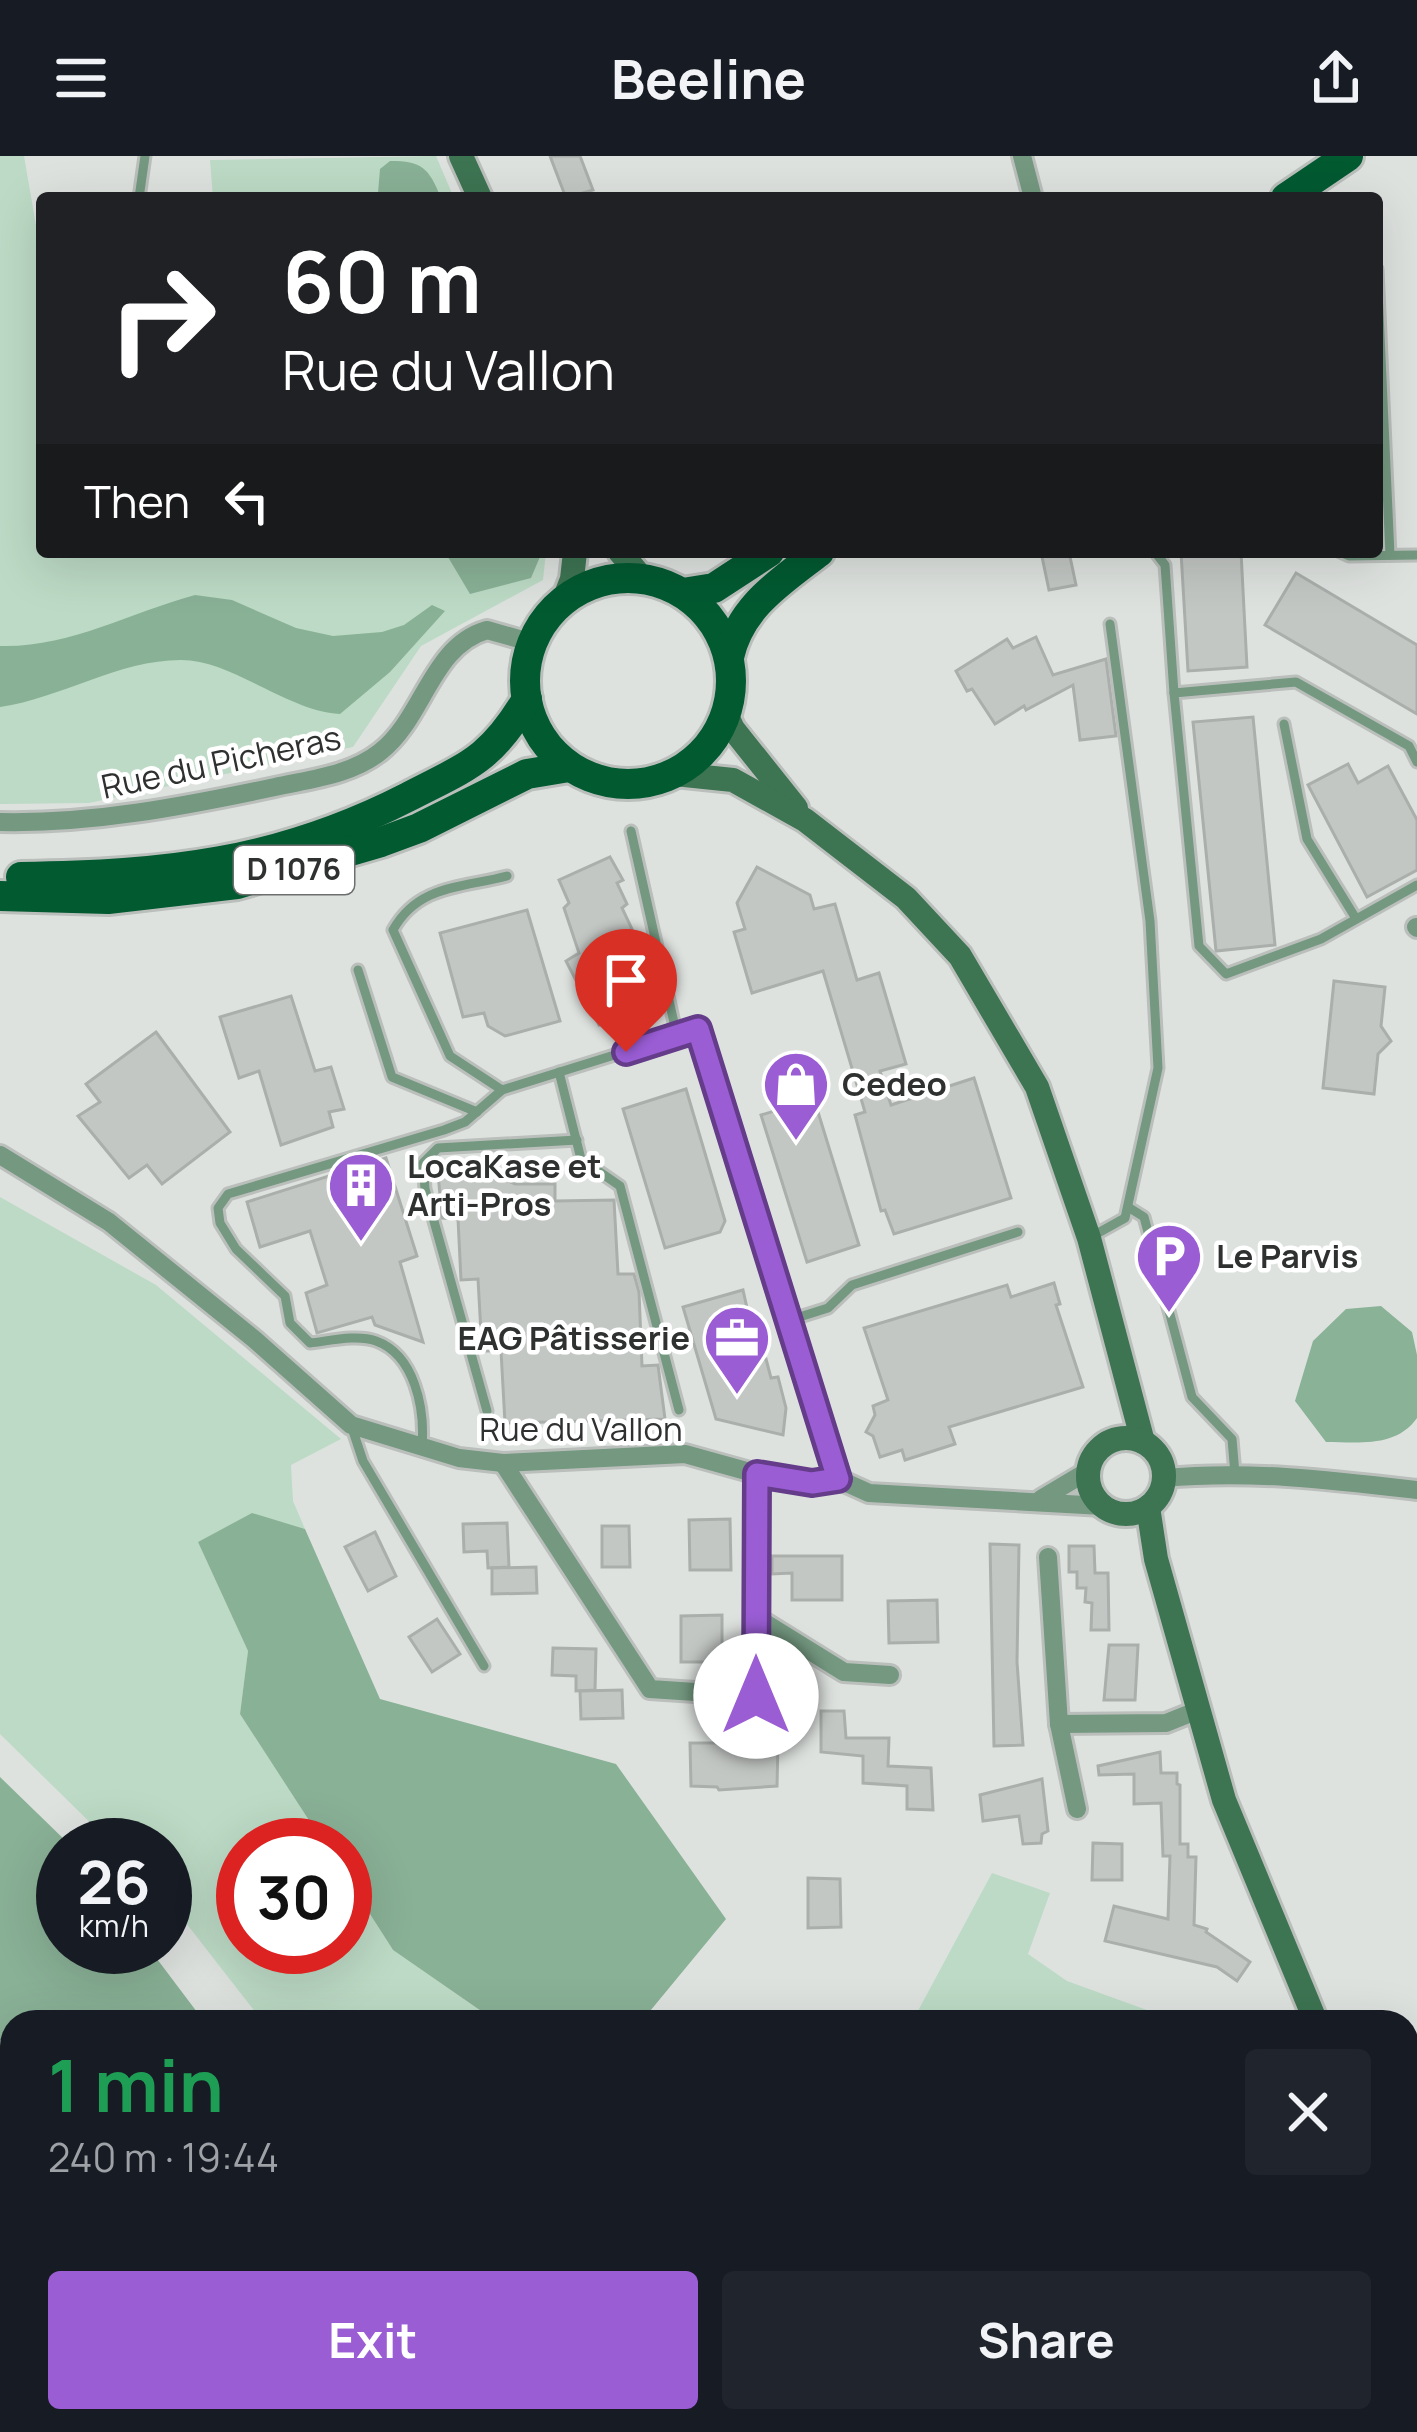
<!DOCTYPE html>
<meta charset="utf-8">
<style>
body{margin:0;font-family:Manrope,sans-serif;background:#20242c;color:#f1f3f6;height:100vh;display:flex;flex-direction:column;font-size:45px;white-space:nowrap}
*{box-sizing:border-box;margin:0}
p{font-size:39px;color:#9ea1a6}
.icon{flex:none;width:66px;height:66px;fill:none;stroke:currentColor;stroke-width:2;stroke-linecap:round;stroke-linejoin:round}
.map{position:relative;flex:1;overflow:hidden}
.sheet{position:absolute;left:0px;top:1854px;width:1419px;height:423px;display:flex;flex-direction:column;background:#171b24;border-radius:36px 36px 0 0;box-shadow:0 12px 48px #0002}
.sheet>*{flex:none}
.banner{position:absolute;left:36px;top:36px;width:1347px;height:366px;border-radius:12px;box-shadow:0 12px 48px #0002;background:#202124;color:#fff;overflow:hidden}
.speed{position:absolute;left:36px;top:1662px;display:flex;gap:24px;font-size:60px;font-weight:700;text-align:center}
.speed>*{display:grid;place-content:center;width:156px;height:156px;border-radius:50%;background:#171b24;box-shadow:0 12px 48px #0002;line-height:1}
.speed small{font-size:30px;font-weight:400}
.speed .limit{border:18px solid #d22;background:#fff;color:#111}
.pin{position:absolute;display:grid;place-items:center;width:102px;height:102px;color:#fff;margin:-123px -51px;border-radius:50% 50% 50% 0;rotate:-45deg;box-shadow:0 0 12px #0007}
.pin .icon{rotate:45deg}
.me{position:absolute;width:132px;margin:-66px;rotate:0deg;stroke-linejoin:round;filter:drop-shadow(0 0 9px #0008)}
.turn{display:flex;align-items:center;gap:42px;height:252px;padding:0 48px;font-size:54px}
.turn .icon{width:156px;height:156px;stroke-width:2.5}
.turn b{display:block;font-size:84px;line-height:102px}
.then{display:flex;align-items:center;height:114px;padding:0 48px;background:#0003;gap:24px;font-size:45px}
.round{display:grid;place-items:center;flex:none;width:126px;height:126px;border-radius:12px;background:#20242c}
.head{display:flex;align-items:center;justify-content:space-between;height:204px;padding:0 48px}
h1{font-size:72px;font-weight:700;line-height:90px;color:#1e9e55}
.primary-button{display:flex;gap:24px;margin-top:auto;padding:24px 48px}
.primary-button a{flex:1;height:138px;border-radius:12px;background:#9a5dd4;color:#fff;font-size:48px;font-weight:700;line-height:138px;text-align:center}
.primary-button a+a{background:#20242c;color:#f1f3f6}
header{display:flex;justify-content:space-between;align-items:center;height:156px;padding:0 48px;background:#171b24;font-size:54px;font-weight:700}
.map>svg:first-child{display:block}
.green{fill:#bcdac5}
.forest{fill:#89b196}
.water{fill:#8ab297}
.building{fill:#c3c7c4;stroke:#aaafac;stroke-width:3}
.lines{fill:none;stroke-linecap:round;stroke-linejoin:round}
.lane-casing{stroke:#bbbfbc;stroke-width:15}
.street-casing{stroke:#bbbfbc;stroke-width:24}
.secondary-casing{stroke:#bbbfbc;stroke-width:30}
.primary-casing{stroke:#bbbfbc;stroke-width:36}
.lane{stroke:#749880;stroke-width:9}
.street{stroke:#749880;stroke-width:18}
.secondary{stroke:#3d7452;stroke-width:24}
.primary{stroke:#025a31;stroke-width:30}
.route-casing{stroke:#643c8a;stroke-width:30}
.route{stroke:#9a5dd4;stroke-width:21}
.labels{text-anchor:middle;stroke-width:9;stroke-linejoin:round;paint-order:stroke}
.shield{fill:#fff;stroke:#6d6f6e;stroke-width:3}
.shield-label{font-size:30px;font-weight:bold;fill:#2f3130}
.street-label{font-size:33px;fill:#2f3130;stroke:#fff}
.poi-label{font-size:33px;font-weight:bold;fill:#2f3130;stroke:#fff;text-anchor:start}
</style>
<header><svg class="icon" aria-label="menu" viewBox="0 0 24 24"><path d="M4 6h16M4 12h16M4 18h16"/></svg>Beeline<svg class="icon" aria-label="share" viewBox="0 0 24 24"><path d="M12 15V3M7 8l5-5 5 5M5 13v7h14v-7"/></svg></header>
<div class="map">
<svg width="1417" height="2276" viewBox="0 0 1417 2276">
<rect width="100%" height="100%" fill="#dee2df"/>
<g class="green">
<polygon points="0,0 24,0 42,104 42,396 546,396 543,424 421,490 353,591 89,647 0,648"/>
<polygon points="436,0 454,42 213,42 210,4"/>
<polygon points="0,1041 156,1129 341,1283 291,1309 293,1345 305,1373 252,1358 198,1386 248,1495 240,1558 325,1689 243,1689 243,1791 345,1791 345,1719 393,1794 497,1866 263,1866 165,1740 165,1689 113,1689 0,1578"/>
<polygon points="992,1717 1050,1737 1028,1798 1067,1825 1180,1866 912,1866"/>
<polygon points="0,1884 12,1889 12,2236 0,2246"/>
<polygon points="1407,2064 1417,2074 1417,2276 1251,2276 1258,2265 1407,2265"/>
<polygon points="202,2265 497,2265 508,2276 209,2276"/>
<polygon points="588,2265 805,2265 799,2276 600,2276"/>
</g>
<g class="forest">
<path d="M390,5C422,5 429,12 441,42H368L378,37L380,13Z"/>
<polygon points="445,396 542,396 531,422 470,438"/>
<path d="M195,439L232,444L296,472L333,480L382,476L404,469L432,449L445,455L390,516L340,558C286,555 233,504 181,504C118,504 62,542 0,551V490C69,492 129,457 195,439Z"/>
<polygon points="252,1357 305,1373 380,1543 616,1608 726,1763 641,1866 497,1866 393,1794 345,1719 345,1689 325,1689 240,1558 248,1495 198,1386"/>
<polygon points="0,1621 70,1689 63,1689 63,1791 148,1791 197,1856 176,1866 12,1866 12,1889 0,1884"/>
</g>
<path class="water" d="M1381,1150L1412,1176L1417,1199V1262C1396,1292 1358,1286 1326,1286L1295,1245L1313,1185L1346,1153Z"/>
<g class="building">
<polygon points="550,0 580,0 593,34 566,42"/>
<polygon points="1041,396 1069,396 1076,429 1049,434"/>
<polygon points="1181,396 1241,396 1247,511 1188,515"/>
<polygon points="1296,417 1417,489 1417,558 1265,469"/>
<polygon points="1036,481 1053,519 1106,503 1116,580 1080,584 1073,529 1026,554 1024,550 995,568 972,533 967,535 956,515 1007,483 1013,492"/>
<polygon points="1253,561 1275,789 1216,795 1193,566"/>
<polygon points="1348,608 1358,627 1388,610 1417,664 1417,714 1367,741 1308,629"/>
<polygon points="610,701 623,724 617,727 627,748 622,752 632,773 628,775 638,797 633,800 651,846 599,869 566,805 579,797 564,752 569,747 559,724"/>
<polygon points="757,711 810,739 814,753 835,748 857,824 879,817 906,908 880,915 891,949 974,922 1011,1042 894,1078 885,1054 881,1055 855,959 865,956 823,815 752,837 734,776 745,773 737,747"/>
<polygon points="527,754 560,865 505,880 488,870 484,857 463,861 440,777"/>
<polygon points="1334,825 1385,831 1381,870 1391,885 1378,898 1374,938 1323,932"/>
<polygon points="291,840 315,915 331,911 344,953 329,956 333,971 281,989 259,915 239,922 220,861"/>
<polygon points="156,876 230,976 162,1028 147,1009 129,1022 78,960 100,946 86,928"/>
<polygon points="686,933 725,1065 720,1076 665,1092 623,953"/>
<polygon points="814,943 859,1089 807,1106 761,959"/>
<polygon points="386,1002 417,1100 400,1106 423,1186 375,1169 372,1161 317,1177 306,1137 327,1129 310,1075 260,1091 247,1046"/>
<polygon points="494,1003 504,1023 515,1028 555,1028 555,1045 614,1044 618,1118 634,1118 639,1136 642,1210 658,1209 665,1263 505,1267 501,1195 482,1195 478,1123 461,1124 458,1063 442,1062 437,1006"/>
<polygon points="1054,1127 1060,1148 1056,1149 1083,1231 949,1271 955,1288 905,1304 902,1294 880,1301 873,1280 866,1276 875,1259 873,1250 888,1244 864,1172 1007,1129 1011,1141"/>
<polygon points="743,1134 747,1152 743,1153 757,1204 766,1203 771,1222 778,1221 786,1252 783,1279 716,1263 683,1151"/>
<polygon points="730,1363 731,1414 690,1414 689,1364"/>
<polygon points="507,1367 509,1411 488,1412 487,1395 464,1396 463,1368"/>
<polygon points="602,1370 629,1370 630,1411 602,1411"/>
<polygon points="375,1376 396,1420 368,1435 345,1391"/>
<polygon points="990,1388 1019,1389 1017,1506 1023,1589 994,1590"/>
<polygon points="1069,1390 1094,1390 1095,1417 1108,1417 1109,1474 1091,1474 1092,1447 1085,1446 1086,1432 1077,1432 1077,1416 1069,1416"/>
<polygon points="772,1400 842,1400 842,1444 792,1444 792,1417 772,1418"/>
<polygon points="536,1411 537,1437 492,1438 492,1412"/>
<polygon points="937,1444 938,1486 889,1487 888,1445"/>
<polygon points="722,1459 722,1506 681,1506 681,1460"/>
<polygon points="437,1463 460,1498 432,1516 409,1481"/>
<polygon points="1109,1489 1138,1489 1135,1544 1104,1544"/>
<polygon points="553,1492 596,1493 595,1534 576,1535 576,1520 552,1519"/>
<polygon points="622,1534 623,1562 581,1563 580,1535"/>
<polygon points="821,1555 844,1555 846,1582 889,1582 888,1610 931,1612 933,1654 907,1653 907,1630 863,1627 863,1600 821,1596"/>
<polygon points="690,1587 778,1587 777,1630 719,1634 717,1631 691,1630"/>
<polygon points="1160,1596 1161,1617 1177,1617 1177,1628 1180,1629 1180,1688 1188,1688 1188,1701 1196,1701 1194,1769 1207,1773 1206,1776 1250,1806 1237,1825 1217,1811 1105,1785 1114,1750 1168,1763 1170,1700 1163,1700 1161,1647 1134,1648 1134,1618 1099,1619 1098,1610"/>
<polygon points="1042,1623 1048,1675 1042,1678 1041,1687 1023,1688 1019,1660 983,1665 980,1639"/>
<polygon points="1093,1687 1122,1688 1122,1724 1092,1724"/>
<polygon points="808,1722 840,1723 841,1771 808,1772"/>
</g>
<g class="lines">
<defs>
<g id="lane">
<polyline points="139,42 145,0"/>
<polyline points="1377,113 1390,399"/>
<polyline points="1155,396 1165,409 1174,537"/>
<polyline points="1340,396 1349,400 1417,399"/>
<polyline points="1284,568 1307,683 1355,761"/>
<polyline points="1417,606 1409,590 1296,526 1174,537 1199,790 1226,818 1321,783 1417,729"/>
<polyline points="631,675 677,880"/>
<polyline points="358,814 392,921 477,956"/>
<polyline points="559,916 581,1003 620,1030 679,1254"/>
<path d="M502,934L450,900L393,774C418,729 461,732 507,720"/>
<polyline points="1128,1051 1144,1061 1192,1241 1232,1283 1235,1318"/>
<polyline points="1089,1082 1125,1062 1158,912 1150,765 1110,468"/>
<polyline points="790,1164 828,1152 852,1129 1018,1076"/>
<polyline points="487,1255 425,1033 423,1007 438,992 577,984"/>
<polyline points="351,1269 363,1305 484,1510"/>
<path d="M422,1290C425,1253 415,1199 376,1185C357,1178 329,1185 310,1187L290,1167L285,1140L236,1093L220,1067L218,1052L228,1038L444,974L465,966L502,934L698,873L838,1323"/>
</g>
<g id="street">
<polyline points="1022,0 1033,42"/>
<path d="M0,666C93,668 185,650 275,631C311,623 351,619 380,596C424,562 431,490 487,474L533,487"/>
<polyline points="1416,771 1417,772"/>
<polyline points="0,999 109,1066 254,1183 351,1269 459,1302 503,1307 685,1298 757,1318 812,1327 838,1323 869,1337 1103,1350"/>
<polyline points="503,1307 650,1533 756,1540 757,1318"/>
<path d="M1164,1322C1249,1314 1332,1324 1417,1334"/>
<polyline points="1041,1343 1088,1315"/>
<polyline points="1048,1401 1059,1568 1077,1653"/>
<polyline points="757,1462 844,1516 890,1519"/>
<polyline points="1059,1568 1166,1567 1196,1555"/>
<polyline points="931,2276 938,2265"/>
</g>
<g id="secondary">
<polyline points="461,0 480,42"/>
<polyline points="620,396 643,423"/>
<polyline points="563,446 572,423 575,396"/>
<polyline points="726,558 733,573 796,652"/>
<polyline points="675,618 733,624 805,664 906,742 960,800 1037,931 1089,1082 1143,1286"/>
<circle cx="1126" cy="1320" r="38"/>
<polyline points="1148,1351 1156,1403 1224,1644 1316,1866"/>
<polyline points="1407,2012 1417,2026"/>
</g>
<g id="primary">
<polyline points="1286,42 1348,0"/>
<circle cx="628" cy="525" r="103"/>
<polyline points="683,437 714,432 769,396"/>
<path d="M729,501C740,451 780,426 819,396"/>
<path d="M21,721C165,719 277,708 408,641C468,610 491,604 527,543"/>
<polyline points="0,740 108,743 237,728 381,686 419,672 527,618 569,611"/>
</g>
</defs>
<use href="#lane" class="lane-casing"/>
<use href="#street" class="street-casing"/>
<use href="#secondary" class="secondary-casing"/>
<use href="#primary" class="primary-casing"/>
<use href="#lane" class="lane"/>
<use href="#street" class="street"/>
<use href="#secondary" class="secondary"/>
<use href="#primary" class="primary"/>
</g>
<g class="lines">
<defs>
<polyline id="route" points="626,896 698,873 838,1323 812,1327 757,1318 756,1540"/>
</defs>
<use href="#route" class="route-casing"/>
<use href="#route" class="route"/>
</g>
<defs>
<symbol id="shop-pin" viewBox="-11 -11 22 30"><path d="M0 17L-7.5 6A9.5 9.5 0 1 1 7.5 6Z" fill="#9a5dd4" stroke="#fff"/><path d="M-5-2.5h2.3a2.7 3.5 0 0 1 5.4 0H5L5.5 6h-11ZM-1.5-2.5h3a1.5 2.3 0 0 0-3 0Z" fill="#fff"/></symbol>
<symbol id="building-pin" viewBox="-11 -11 22 30"><path d="M0 17L-7.5 6A9.5 9.5 0 1 1 7.5 6Z" fill="#9a5dd4" stroke="#fff"/><path d="M-4-6H4V6H1V3H-1V6H-4ZM-2.5-4.3h1.7v1.8h-1.7ZM.8-4.3h1.7v1.8H.8ZM-2.5-1h1.7V.8h-1.7ZM.8-1h1.7V.8H.8Z" fill="#fff"/></symbol>
<symbol id="parking-pin" viewBox="-11 -11 22 30"><path d="M0 17L-7.5 6A9.5 9.5 0 1 1 7.5 6Z" fill="#9a5dd4" stroke="#fff"/><path d="M-3.5-5.5H1a3.5 3.5 0 0 1 0 7H-1V5.5H-3.5ZM-1-3.4V-.6H.8a1.4 1.4 0 0 0 0-2.8Z" fill="#fff"/></symbol>
<symbol id="office-pin" viewBox="-11 -11 22 30"><path d="M0 17L-7.5 6A9.5 9.5 0 1 1 7.5 6Z" fill="#9a5dd4" stroke="#fff"/><path d="M-6-3h4V-5.5h4V-3h4V5H-6ZM-1-4.5V-3h2v-1.5ZM-6 0V1H6V0Z" fill="#fff"/></symbol>
</defs>
<g fill-rule="evenodd">
<use href="#shop-pin" x="758" y="890" width="76" height="104"/>
<use href="#building-pin" x="323" y="991" width="76" height="104"/>
<use href="#parking-pin" x="1131" y="1062" width="76" height="104"/>
<use href="#office-pin" x="699" y="1144" width="76" height="104"/>
</g>
<g class="labels">
<rect class="shield" x="234" y="690" width="120" height="48" rx="9"/>
<g class="shield-label">
<text x="294" y="724">D 1076</text>
</g>
<g class="street-label">
<text transform="translate(221 606) rotate(-12)" y="12">Rue du Picheras</text>
<text x="581" y="1285">Rue du Vallon</text>
</g>
<g class="poi-label">
<text x="842" y="940">Cedeo</text>
<text x="407" y="1022">LocaKase et<tspan x="407" dy="38">Arti-Pros</tspan></text>
<text x="1216" y="1112">Le Parvis</text>
<text x="690" y="1194" text-anchor="end">EAG Pâtisserie</text>
</g>
</g>
</svg>
<div class="speed"><div>26<small>km/h</small></div><div class="limit">30</div></div>
<div class="pin" style="left:626px;top:896px;background:#d93025"><svg class="icon" aria-label="arrive" viewBox="0 0 24 24"><path d="M6 21V4h12l-3 4 3 4H6"/></svg></div>
<svg class="me" style="left:756px;top:1540px" viewBox="-20 -20 40 40"><circle r="19" fill="#fff"/><path d="M0-13L10 11 0 6-10 11z" fill="#9a5dd4"/></svg>
<div class="banner">
<div class="turn"><svg class="icon" aria-label="right" viewBox="0 0 24 24"><path d="M7 20v-9h11M14 6l5 5-5 5"/></svg><div><b>60 m</b>Rue du Vallon</div></div>
<div class="then">Then<svg class="icon" aria-label="left" viewBox="0 0 24 24"><path d="M17 20v-9H6M10 6l-5 5 5 5"/></svg></div>
</div>
<section class="sheet">
<div class="head"><div><h1>1 min</h1><p>240 m · 19:44</p></div><a class="round"><svg class="icon" aria-label="close" viewBox="0 0 24 24"><path d="M6 6l12 12M18 6L6 18"/></svg></a></div>
<div class="primary-button"><a>Exit</a><a>Share</a></div>
</section>
</div>
